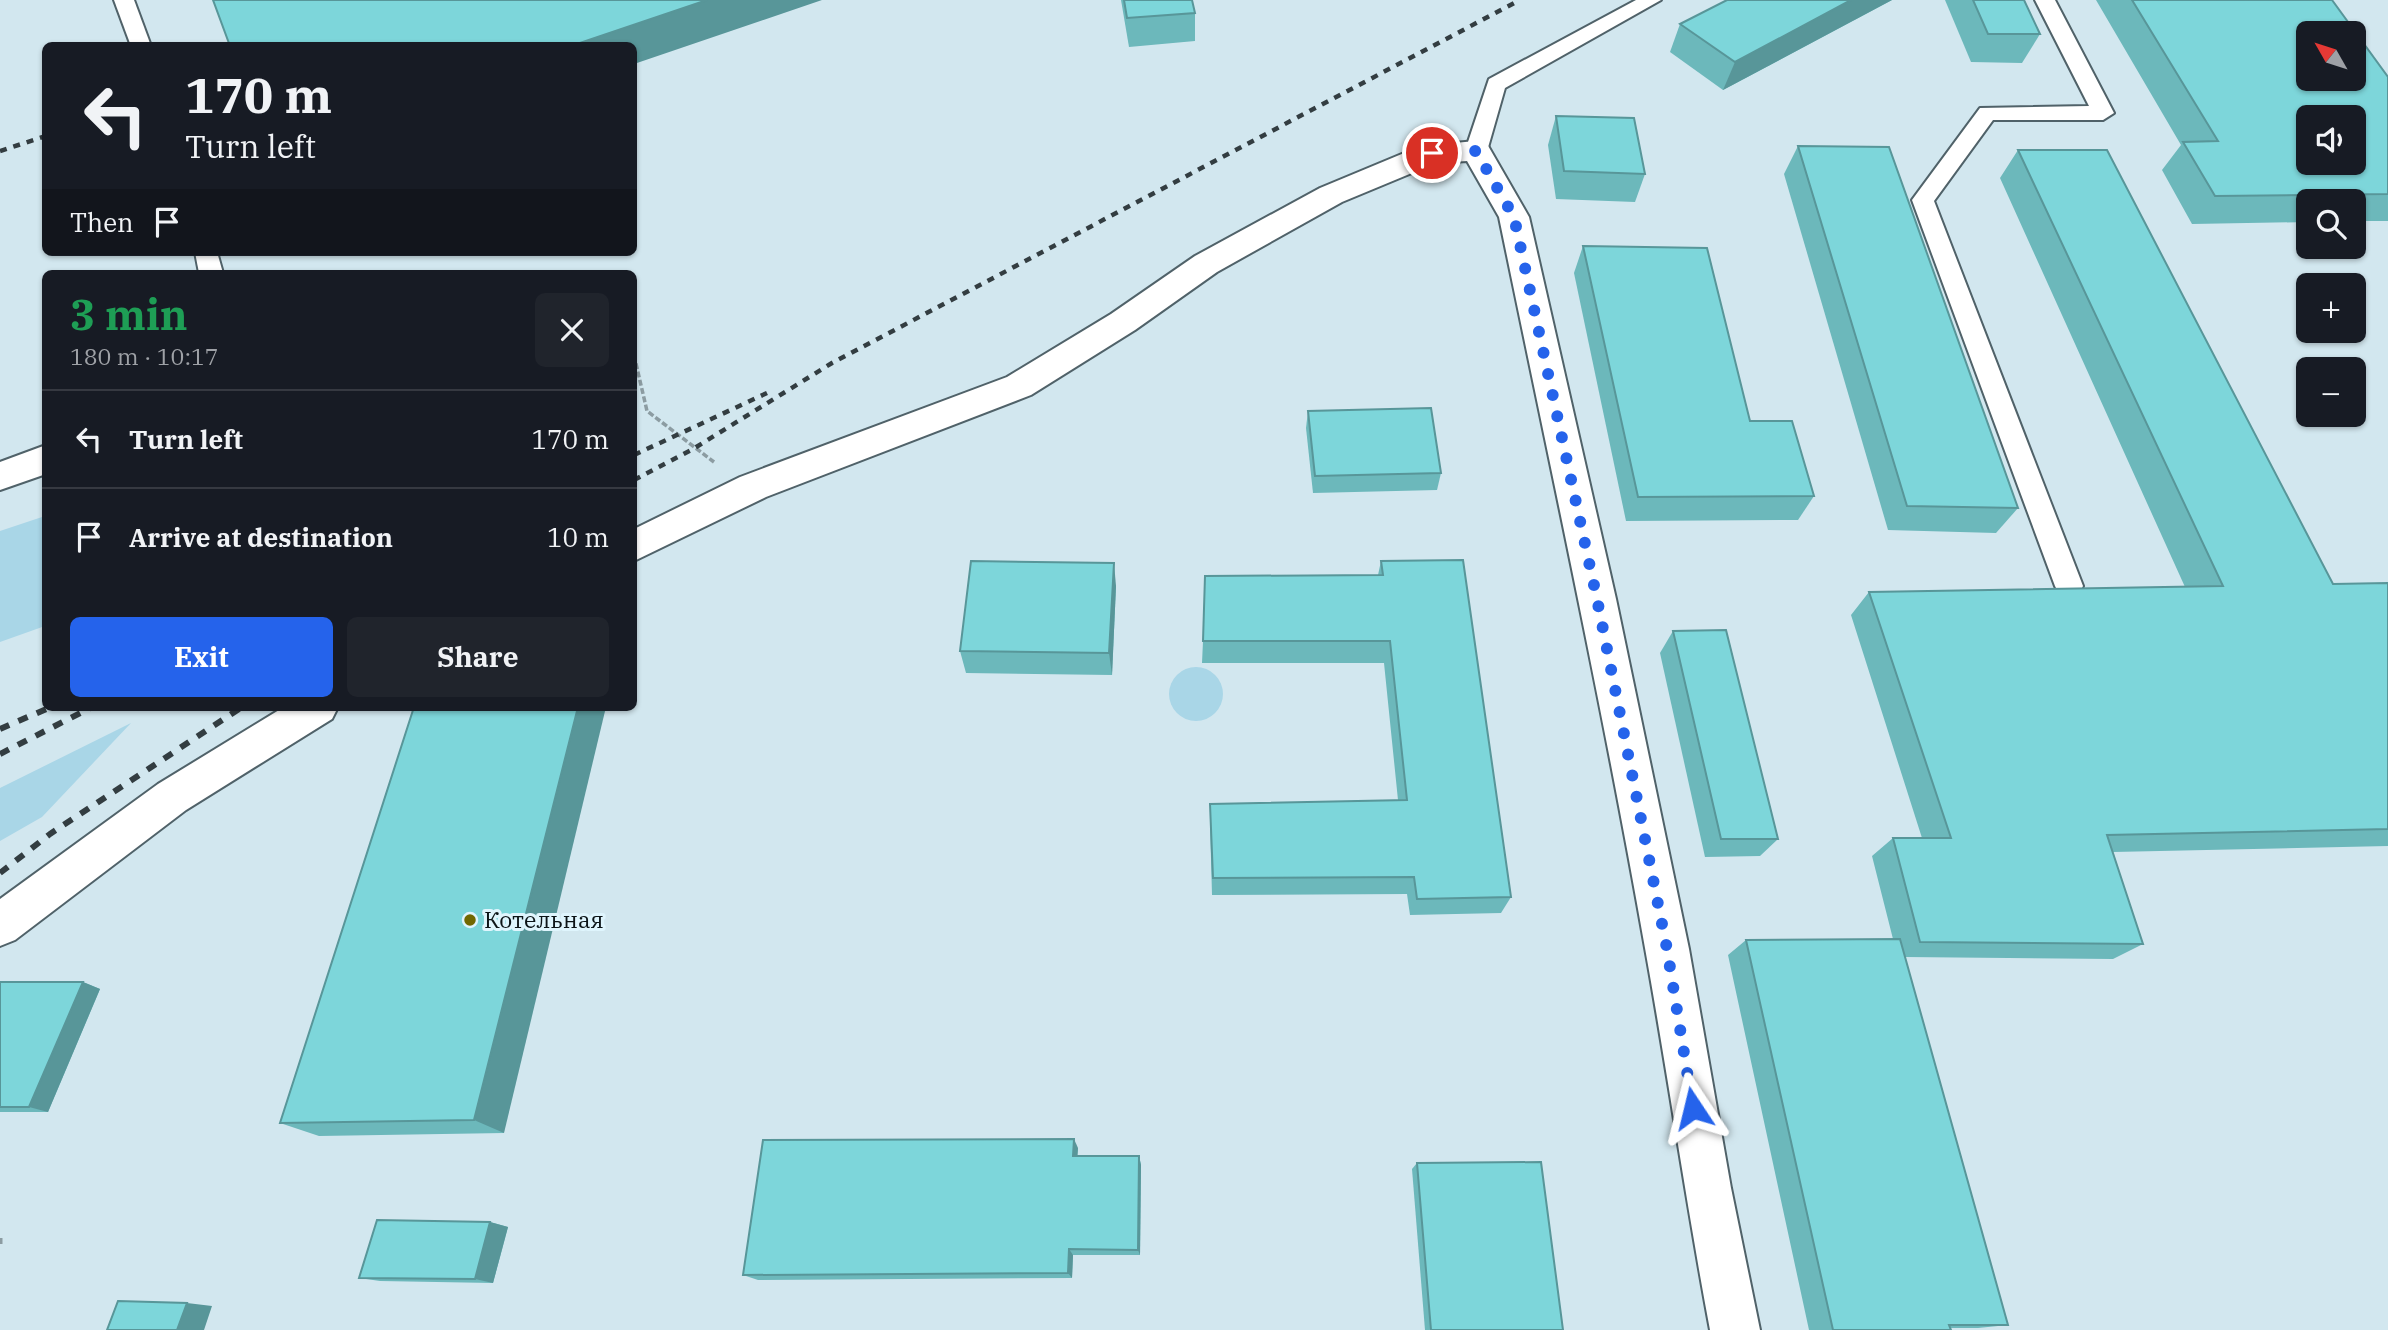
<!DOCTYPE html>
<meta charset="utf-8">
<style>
body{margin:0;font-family:"IBM Plex Serif",serif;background:#20242c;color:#f1f3f6;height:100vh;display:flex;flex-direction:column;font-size:26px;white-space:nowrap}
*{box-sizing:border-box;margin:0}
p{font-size:23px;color:#9ea1a6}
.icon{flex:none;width:38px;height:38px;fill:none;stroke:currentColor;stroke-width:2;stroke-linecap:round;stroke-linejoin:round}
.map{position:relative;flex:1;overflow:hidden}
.drawer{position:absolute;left:42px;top:270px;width:595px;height:441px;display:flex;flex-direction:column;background:#171b24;border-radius:10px;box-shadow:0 2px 5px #0004}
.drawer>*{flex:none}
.banner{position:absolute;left:42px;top:42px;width:595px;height:214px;border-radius:10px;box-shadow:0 2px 5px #0004;background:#171b24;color:#f1f3f6;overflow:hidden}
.needle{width:46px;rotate:309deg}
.buttons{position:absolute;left:2296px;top:21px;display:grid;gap:14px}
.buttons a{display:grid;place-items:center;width:70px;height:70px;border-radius:10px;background:#171b24;box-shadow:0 2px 5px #0004;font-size:35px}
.pin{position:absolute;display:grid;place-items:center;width:60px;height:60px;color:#fff;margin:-30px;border:4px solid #fff;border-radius:50%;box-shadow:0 2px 7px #0007}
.me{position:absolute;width:77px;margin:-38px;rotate:350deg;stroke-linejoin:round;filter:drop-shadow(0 0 5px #0008)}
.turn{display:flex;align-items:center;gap:24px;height:147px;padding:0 28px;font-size:32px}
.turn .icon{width:91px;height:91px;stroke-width:2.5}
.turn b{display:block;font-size:49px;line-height:60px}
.then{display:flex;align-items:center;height:66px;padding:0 28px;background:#0003;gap:14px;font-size:26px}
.round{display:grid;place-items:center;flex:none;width:74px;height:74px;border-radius:10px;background:#20242c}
.headline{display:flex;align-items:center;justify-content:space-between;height:119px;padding:0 28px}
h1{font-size:42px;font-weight:700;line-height:52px;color:#1e9e55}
.action{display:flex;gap:14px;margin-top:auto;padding:14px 28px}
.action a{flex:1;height:80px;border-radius:10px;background:#2563eb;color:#fff;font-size:28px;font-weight:700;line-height:80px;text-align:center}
.action a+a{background:#20242c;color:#f1f3f6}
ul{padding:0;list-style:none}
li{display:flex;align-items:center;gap:21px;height:98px;padding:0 28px;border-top:2px solid #363941}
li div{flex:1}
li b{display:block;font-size:26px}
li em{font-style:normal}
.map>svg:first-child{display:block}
.green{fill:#a9d6e7}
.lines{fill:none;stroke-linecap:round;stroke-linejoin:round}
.service-casing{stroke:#506269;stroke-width:4}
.minor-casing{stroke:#506269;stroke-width:4}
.path-far1{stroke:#8c9ca2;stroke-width:3.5;stroke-dasharray:6 2.5;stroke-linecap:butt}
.path{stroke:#8c9ca2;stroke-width:5;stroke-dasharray:8 3.5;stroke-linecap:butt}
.service{fill:#fff;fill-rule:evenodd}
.minor{fill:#fff;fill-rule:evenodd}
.rail-far1{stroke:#333d41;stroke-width:4.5;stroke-dasharray:7 7;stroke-linecap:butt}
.rail{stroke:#333d41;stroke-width:6;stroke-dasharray:10 10;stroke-linecap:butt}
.wall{fill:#6cb8bb}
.shaded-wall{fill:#589699}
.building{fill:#7dd6da;stroke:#589699;stroke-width:2;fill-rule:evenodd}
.route{stroke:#2563eb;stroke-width:12;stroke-dasharray:0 21.6}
.poi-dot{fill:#716800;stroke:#dff5fd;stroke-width:2.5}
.labels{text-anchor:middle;stroke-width:6;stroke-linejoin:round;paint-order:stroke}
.poi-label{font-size:23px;fill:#0c1417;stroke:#dff5fd;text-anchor:start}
</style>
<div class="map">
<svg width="2388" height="1330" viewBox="0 0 2388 1330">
<rect width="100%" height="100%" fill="#d2e7ef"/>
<g class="green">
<polygon points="45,516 45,626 0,642 0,531"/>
<circle cx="1196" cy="694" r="27"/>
<polygon points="131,723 42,817 0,841 0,788"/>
</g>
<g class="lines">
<defs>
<g id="service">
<polygon points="114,0 134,0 151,46 131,46"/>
<polygon points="1636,0 1661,0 1505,88 1487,151 1484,156 1468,156 1465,151 1489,79"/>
<polygon points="2035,0 2055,0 2114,113 2103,120 1993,120 1934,201 2083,586 2079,594 2069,597 2059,594 2055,586 1912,200 1980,108 2089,106"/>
<polygon points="195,252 217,252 223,273 199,273"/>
</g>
<g id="minor">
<path d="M1476,141L1487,144L1529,217L1616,599L1689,949L1731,1188L1760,1330H1710C1686,1203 1668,1075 1645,948C1602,704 1549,460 1499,217L1467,161L1436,163L1342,202L1217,272L1135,330L1031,395L766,497L634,561V529L740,477L1007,377L1111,314L1195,256L1320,188L1421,146Z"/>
<polygon points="46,445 46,474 0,490 0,462"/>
<polygon points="284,707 338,707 332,719 186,810 15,940 0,946 0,899 158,784"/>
</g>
</defs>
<use href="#service" class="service-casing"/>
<use href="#minor" class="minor-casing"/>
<polyline class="path-far1" points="634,355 647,411 714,462"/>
<polyline class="path" points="0,1238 0,1244"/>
<use href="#service" class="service"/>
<use href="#minor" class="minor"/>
<g class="rail-far1">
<polyline points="0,151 46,136"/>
<polyline points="634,455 767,393"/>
<polyline points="634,480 693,449 832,363 1520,0"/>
</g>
<g class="rail">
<polyline points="0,729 51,707"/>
<polyline points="0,754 92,707"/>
<polyline points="0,873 50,834 242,707"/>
</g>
</g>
<g class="wall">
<polygon points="1121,0 1192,0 1195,13 1195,41 1129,47"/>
<polygon points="1727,0 1892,0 1723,90 1670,52 1680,24"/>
<polygon points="1945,0 2024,0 2040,34 2022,63 1971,62"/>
<polygon points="2096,0 2332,0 2388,77 2388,221 2354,221 2354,201 2308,201 2308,222 2192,224 2162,170 2181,145"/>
<polygon points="1556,116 1645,174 1635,202 1556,199 1548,145"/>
<polygon points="1798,146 2018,508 1996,533 1888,530 1784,174"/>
<polygon points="2018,150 2333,584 2388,583 2388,846 2113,852 2143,944 2113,959 1905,957 2008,1325 1978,1328 1950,1328 1951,1330 1809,1330 1728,955 1746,940 1893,939 1872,856 1893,838 1922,838 1851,615 1869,592 2185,587 2000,178"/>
<polygon points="1583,246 1750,421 1814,496 1798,520 1626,521 1574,273"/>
<polygon points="1308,411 1441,473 1437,490 1313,493 1306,428"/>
<polygon points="1381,561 1511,897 1501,913 1410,915 1407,894 1212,895 1210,822 1210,804 1398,800 1384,663 1202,663 1203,641 1378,575"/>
<polygon points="1116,586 1112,675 966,673 960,651"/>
<polygon points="1673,631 1778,839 1760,856 1705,857 1660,653"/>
<polygon points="414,707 504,1133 319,1136 280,1123"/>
<polygon points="0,982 83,982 100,989 48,1112 0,1112"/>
<polygon points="1078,1148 1077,1156 1139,1156 1141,1165 1140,1255 1073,1255 1072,1278 758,1280 743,1275"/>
<polygon points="1417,1163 1563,1330 1425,1330 1412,1169"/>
<polygon points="490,1222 508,1227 493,1283 380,1281 359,1278"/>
</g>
<g class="shaded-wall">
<polygon points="707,0 822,0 634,64 634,46 571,46"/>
<polygon points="1851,0 1892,0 1723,90 1735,62"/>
<polygon points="1114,563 1116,586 1112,675 1109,653"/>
<polygon points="578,707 606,707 504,1133 474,1120"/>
<polygon points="83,982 100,989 48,1112 29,1107"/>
<polygon points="1074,1139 1078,1148 1077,1165 1073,1156"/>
<polygon points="1139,1156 1141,1165 1140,1255 1138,1250"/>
<polygon points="490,1222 508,1227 493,1283 475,1279"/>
<polygon points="1069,1249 1073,1255 1072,1278 1068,1273"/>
<polygon points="187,1303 212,1306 204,1330 177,1330"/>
</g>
<g class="building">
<polygon points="213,0 707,0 571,46 230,46"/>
<polygon points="1124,0 1192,0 1195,13 1127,18"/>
<polygon points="1727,0 1851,0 1735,62 1680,24"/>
<polygon points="1973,0 2024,0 2040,34 1988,34"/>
<path d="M2132,0H2332L2388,77V194L2215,196L2183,142L2218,141ZM2308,33H2354V79H2308ZM2308,117H2354V163H2308Z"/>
<polygon points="1556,116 1634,118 1645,174 1564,171"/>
<polygon points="1798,146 1889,147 2018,508 1907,506"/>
<polygon points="2018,150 2107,150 2333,584 2388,583 2388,829 2107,835 2143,944 1920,942 1893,838 1951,838 1869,592 2223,586"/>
<polygon points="1583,246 1707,248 1750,421 1792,421 1814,496 1638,497"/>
<polygon points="1431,408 1441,473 1315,476 1308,411"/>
<polygon points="1463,560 1511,897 1417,899 1414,877 1213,878 1210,804 1407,800 1390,641 1203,641 1205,576 1383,575 1381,561"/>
<polygon points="971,561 1114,563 1109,653 960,651"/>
<polygon points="1726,630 1778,839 1721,839 1673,631"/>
<polygon points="414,707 578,707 474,1120 280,1123"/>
<polygon points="1900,939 2008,1325 1949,1325 1951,1330 1833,1330 1746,940"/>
<polygon points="0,982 83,982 29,1107 0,1107"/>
<polygon points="1074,1139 1073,1156 1139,1156 1138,1250 1069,1249 1068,1273 743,1275 763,1140"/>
<polygon points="1541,1162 1563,1330 1431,1330 1417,1163"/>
<polygon points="377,1220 490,1222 475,1279 359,1278"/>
<polygon points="118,1301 187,1303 177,1330 107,1330"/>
</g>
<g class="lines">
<polyline class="route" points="1432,153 1476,151 1514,217 1597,599 1667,949 1693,1108"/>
</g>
<circle class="poi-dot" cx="470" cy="920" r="7"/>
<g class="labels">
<g class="poi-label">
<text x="484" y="928">Котельная</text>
</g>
</g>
</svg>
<div class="buttons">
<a><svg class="needle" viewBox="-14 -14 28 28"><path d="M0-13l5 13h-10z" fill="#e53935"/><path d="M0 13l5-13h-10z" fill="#9ea1a6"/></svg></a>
<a><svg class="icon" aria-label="sound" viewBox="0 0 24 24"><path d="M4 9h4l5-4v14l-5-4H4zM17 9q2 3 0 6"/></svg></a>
<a><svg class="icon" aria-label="search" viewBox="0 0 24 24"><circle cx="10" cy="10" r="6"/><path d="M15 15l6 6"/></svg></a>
<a>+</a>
<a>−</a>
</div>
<div class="pin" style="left:1432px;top:153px;background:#d93025"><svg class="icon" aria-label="arrive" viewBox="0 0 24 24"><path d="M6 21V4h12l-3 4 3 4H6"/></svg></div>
<svg class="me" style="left:1693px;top:1108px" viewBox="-20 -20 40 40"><path d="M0-17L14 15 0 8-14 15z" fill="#2563eb" stroke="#fff" stroke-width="4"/></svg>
<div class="banner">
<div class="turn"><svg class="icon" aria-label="left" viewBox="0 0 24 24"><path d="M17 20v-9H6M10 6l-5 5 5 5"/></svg><div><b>170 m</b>Turn left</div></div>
<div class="then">Then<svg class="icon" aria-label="arrive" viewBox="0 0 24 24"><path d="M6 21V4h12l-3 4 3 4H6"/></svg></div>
</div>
<section class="drawer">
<div class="headline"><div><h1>3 min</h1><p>180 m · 10:17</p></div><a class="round"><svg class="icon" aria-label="close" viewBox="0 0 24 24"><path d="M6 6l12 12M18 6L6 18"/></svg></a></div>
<ul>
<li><svg class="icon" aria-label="left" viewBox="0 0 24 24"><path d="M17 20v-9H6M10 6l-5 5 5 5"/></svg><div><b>Turn left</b></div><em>170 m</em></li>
<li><svg class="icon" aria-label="arrive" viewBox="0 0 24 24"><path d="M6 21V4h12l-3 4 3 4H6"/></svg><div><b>Arrive at destination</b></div><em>10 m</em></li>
</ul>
<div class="action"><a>Exit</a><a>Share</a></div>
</section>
</div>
